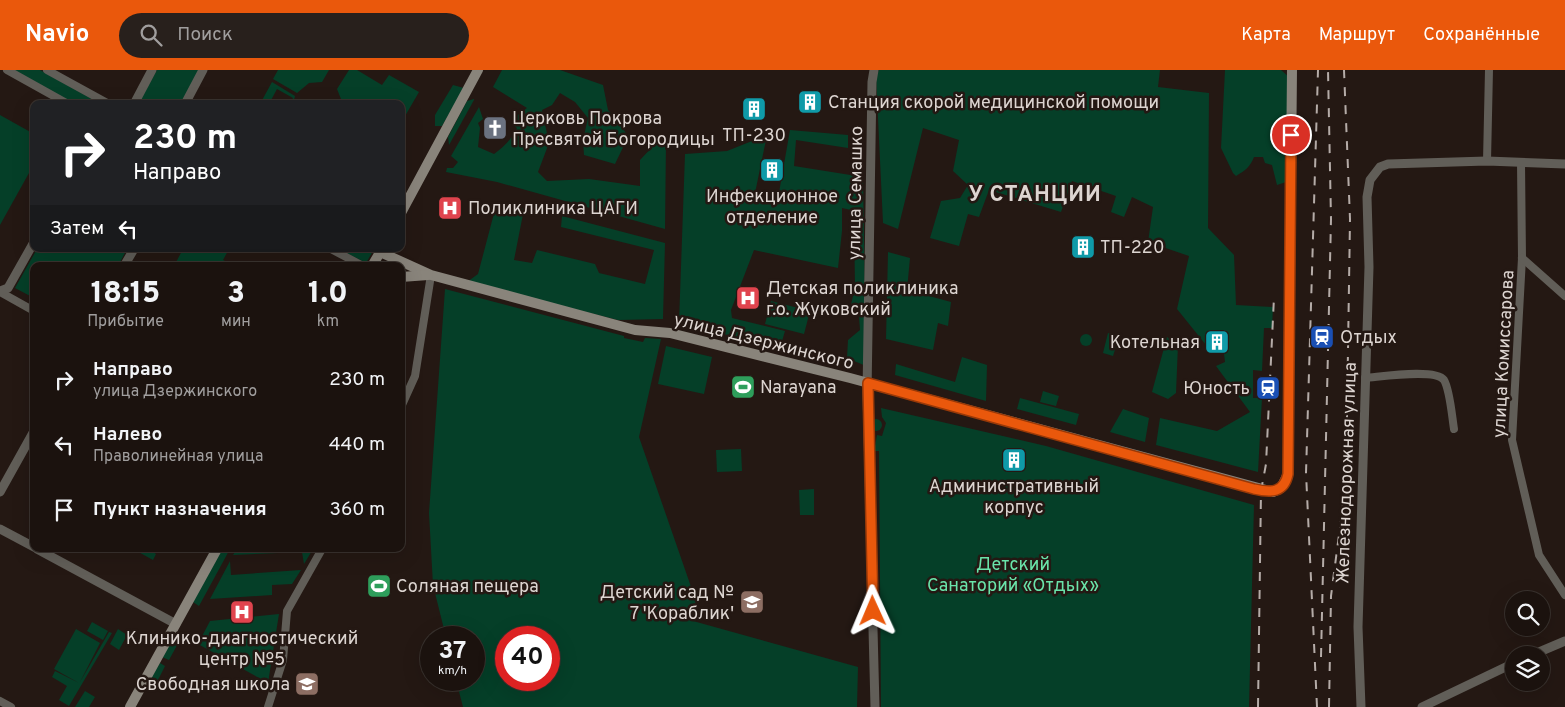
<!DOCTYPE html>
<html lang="ru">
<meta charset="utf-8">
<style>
body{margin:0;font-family:Overpass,sans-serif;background:#28201c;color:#f1f3f6;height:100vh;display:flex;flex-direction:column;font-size:19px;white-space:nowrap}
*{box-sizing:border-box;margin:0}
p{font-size:16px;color:#a09e9e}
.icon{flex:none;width:28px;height:28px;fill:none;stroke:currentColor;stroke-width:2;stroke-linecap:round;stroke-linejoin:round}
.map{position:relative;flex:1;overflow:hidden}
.sheet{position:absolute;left:30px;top:192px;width:375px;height:290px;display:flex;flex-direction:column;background:#1b120e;border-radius:10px;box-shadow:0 5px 20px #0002,0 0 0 1px #39322e}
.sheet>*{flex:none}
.top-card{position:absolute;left:30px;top:30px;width:375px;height:152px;border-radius:10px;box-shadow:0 5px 20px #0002,0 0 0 1px #39322e;background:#202124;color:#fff;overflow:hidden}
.tools{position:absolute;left:1505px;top:521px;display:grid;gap:10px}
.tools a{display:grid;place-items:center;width:45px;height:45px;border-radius:50%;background:#1b120e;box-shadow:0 5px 20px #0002,0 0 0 1px #39322e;font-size:25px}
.speed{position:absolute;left:420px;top:556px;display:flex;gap:10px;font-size:25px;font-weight:700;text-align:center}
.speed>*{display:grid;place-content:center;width:65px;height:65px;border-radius:50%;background:#1b120e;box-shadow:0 5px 20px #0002,0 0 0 1px #39322e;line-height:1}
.speed small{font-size:12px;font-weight:400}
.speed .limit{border:8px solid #d22;background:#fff;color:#111}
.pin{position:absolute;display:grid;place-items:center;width:42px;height:42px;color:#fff;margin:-21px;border:2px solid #fff;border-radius:50%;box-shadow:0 1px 5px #0007}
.me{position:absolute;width:55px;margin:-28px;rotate:359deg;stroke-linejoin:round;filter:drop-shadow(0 0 4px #0008)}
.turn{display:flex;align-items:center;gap:18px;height:105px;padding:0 20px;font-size:22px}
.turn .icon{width:65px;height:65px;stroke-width:2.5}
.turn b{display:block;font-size:35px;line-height:42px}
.then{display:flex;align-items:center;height:48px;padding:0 20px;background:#0003;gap:10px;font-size:19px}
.eta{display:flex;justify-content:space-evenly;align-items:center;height:85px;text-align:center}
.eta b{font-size:30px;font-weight:800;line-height:35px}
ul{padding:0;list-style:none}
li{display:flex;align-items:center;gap:15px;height:65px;padding:0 20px}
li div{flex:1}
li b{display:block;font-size:19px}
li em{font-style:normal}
header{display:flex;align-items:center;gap:30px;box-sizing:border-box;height:70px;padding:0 25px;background:#ea580c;color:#fff}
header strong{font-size:24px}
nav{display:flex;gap:28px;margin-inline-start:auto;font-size:18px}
.search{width:350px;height:45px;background:#28201c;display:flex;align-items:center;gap:12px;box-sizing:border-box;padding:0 18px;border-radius:28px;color:#a09e9e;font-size:19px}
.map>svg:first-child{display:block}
.green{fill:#053f28;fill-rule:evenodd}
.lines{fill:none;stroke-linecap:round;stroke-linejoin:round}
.minor{stroke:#615e58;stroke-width:8}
.tertiary{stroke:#615e58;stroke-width:9}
.secondary{stroke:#89847b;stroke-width:10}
.rail{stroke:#b5aca8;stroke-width:2;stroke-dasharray:9 9;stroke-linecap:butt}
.route-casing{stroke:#983908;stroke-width:12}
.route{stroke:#ea580c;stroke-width:9}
.labels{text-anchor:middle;stroke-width:5;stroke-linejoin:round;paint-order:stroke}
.poi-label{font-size:18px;fill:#ddd5d1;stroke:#241813;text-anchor:start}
.street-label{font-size:18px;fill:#ddd5d1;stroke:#241813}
.park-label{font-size:18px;fill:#6ae4aa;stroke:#241813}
.district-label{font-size:22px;font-weight:bold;letter-spacing:1px;fill:#ddd5d1;stroke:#241813}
</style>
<header>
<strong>Navio</strong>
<div class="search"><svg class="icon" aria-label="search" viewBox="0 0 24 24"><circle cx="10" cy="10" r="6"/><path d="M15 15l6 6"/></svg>Поиск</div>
<nav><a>Карта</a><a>Маршрут</a><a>Сохранённые</a></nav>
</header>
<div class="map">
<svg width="1565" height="637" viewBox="0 0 1565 637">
<rect width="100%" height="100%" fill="#241813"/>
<g class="green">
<polygon points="14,0 40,0 101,34 75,34"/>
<polygon points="157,0 199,0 181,34 138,34"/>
<polygon points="278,0 329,0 322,12 309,13 297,23 273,9"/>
<polygon points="349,0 357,0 382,15 389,5 419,22 401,53 401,34 343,34 337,19"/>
<path d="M502,0H560L603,15L608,40L621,55L628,67L615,94L584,85L583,70L588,48L575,32L560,23L552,35L542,40L549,73L538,102L547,111L589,109L640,116V90L656,73L666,72L665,159L497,112L446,102L447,98H453L458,92L451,86L479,37L483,49L478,53L480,58L478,77L494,84C504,77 511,70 517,58L513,55L514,48L527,38L493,17Z"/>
<polygon points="879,0 1160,0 1158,17 1209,23 1208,158 1234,185 1236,235 1273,237 1272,258 1264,258 1262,301 1253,300 1253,328 1262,328 1258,402 1156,375 1160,348 1217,361 1250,342 1216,296 1225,292 1222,267 1209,266 1206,275 1177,239 1189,186 1148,172 1153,137 1132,127 1124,147 1111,142 1116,126 1072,111 1061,142 989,120 979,147 968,144 959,176 930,168 941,131 960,128 968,115 953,101 959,70 923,58 898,159 883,153 876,6"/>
<path d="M1225,0H1281L1290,8L1289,111L1277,115L1272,95L1265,93L1263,87H1254C1250,97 1246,100 1236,106L1233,103L1221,78Z"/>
<polygon points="272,12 295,26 293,34 290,34 293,28 277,19 269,34 260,34"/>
<polygon points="453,15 464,18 442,56 435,56 435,45"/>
<polygon points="474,29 474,30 449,75 448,67 467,31"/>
<polygon points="0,45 34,64 34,94 0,155"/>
<polygon points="790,60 848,65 848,78 796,70 794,96 863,107 866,296 847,288 848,270 860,260 859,247 850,239 855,217 854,148 851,140 842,138 842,161 838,198 754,180 731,240 732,248 785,261 780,278 679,253 685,84 727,81 767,65 754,128 777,134"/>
<polygon points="497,132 524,139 514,190 532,193 537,180 595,194 599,203 645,214 654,180 561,157 562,146 665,173 663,249 618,250 467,212 478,204"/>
<polygon points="37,179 127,179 118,196 34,196 34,228 15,218"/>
<polygon points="183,179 229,179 223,190 235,196 174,196"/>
<polygon points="339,179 368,179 373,181 366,193"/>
<polygon points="888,182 910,188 907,220 951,232 948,256 938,253 933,280 886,269"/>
<path d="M445,219L624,266V268L643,272L645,268L661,269L639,367L697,534L693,551L858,597L857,637H463L456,610H474V568L446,567L433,515L429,443ZM506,568H549V610H506Z"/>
<polygon points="771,231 810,241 804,264 765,254"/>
<polygon points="1108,263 1119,267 1113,286 1103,283"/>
<circle cx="1086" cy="270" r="6"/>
<polygon points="1167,267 1178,275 1176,323 1168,329 1152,322"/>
<polygon points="666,276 712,287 704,324 658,314"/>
<polygon points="962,287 987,295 986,331 895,305 896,294 955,312"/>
<polygon points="1043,321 1059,326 1056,336 1040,332"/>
<polygon points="1020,328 1079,344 1076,355 1017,339"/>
<polygon points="881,338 1046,376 1254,435 1249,637 881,637 879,381 874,381 877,365 882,366 886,353 882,347"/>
<polygon points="1123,339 1149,348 1145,372 1110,362"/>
<circle cx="876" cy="355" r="6"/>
<polygon points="741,379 742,401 717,402 716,380"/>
<polygon points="814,419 814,445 800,445 799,420"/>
<polygon points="133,479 155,479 153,482 156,484 153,490"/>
<polygon points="222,479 230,479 199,536 193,532"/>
<polygon points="237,479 313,479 304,494 302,482 233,485"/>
<polygon points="230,491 231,505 301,500 292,514 272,515 272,525 210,529"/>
<polygon points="279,544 268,613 198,574 210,551"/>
<polygon points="92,552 108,561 103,570 87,561"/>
<polygon points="76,559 100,573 80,612 109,562 112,563 69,636 59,630 67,616 52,607 55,601 79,613 54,599"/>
<polygon points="118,559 127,565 119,580 110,574"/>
<polygon points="174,565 181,568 169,590 162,587"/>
<polygon points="160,593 165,596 154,618 147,614"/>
<polygon points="85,621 95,627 89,637 75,637"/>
</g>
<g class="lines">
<g class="minor">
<polyline points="7,0 68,34"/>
<polyline points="47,0 109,34"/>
<polyline points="1487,91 1489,0"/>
<polyline points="1521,93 1522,188 1512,370 1539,485 1565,525"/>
<polyline points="331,179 363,196"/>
<polyline points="1522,188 1565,226"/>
<polyline points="0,222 34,241"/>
<path d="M1365,308C1380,307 1435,298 1444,310C1450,320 1452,347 1454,359"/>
<polyline points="401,337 415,306 431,205"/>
<polyline points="0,631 11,637"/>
<polyline points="268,637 283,590 287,541 322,479"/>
</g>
<g class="tertiary">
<polyline points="874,0 872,12 867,323 875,637"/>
<polyline points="134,34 152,0"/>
<polyline points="185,34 203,0"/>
<polyline points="124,196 134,179"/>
<polyline points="0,221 8,218 34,172"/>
<polyline points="0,422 34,361"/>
<polyline points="0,459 34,477"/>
<polyline points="37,479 176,554"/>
<polyline points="1532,585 1565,571"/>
<polyline points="1361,637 1358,557 1369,197 1367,127 1370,110 1380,97 1388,94 1487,91 1565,94"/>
<polyline points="1422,637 1514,593"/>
</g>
<g class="secondary">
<polyline points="401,143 478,0"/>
<polyline points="380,182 431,205 635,260 670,263 850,308 1273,422 1281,418 1288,404 1292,0"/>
<polyline points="372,196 382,179"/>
<polyline points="401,207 428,205"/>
<polyline points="130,637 217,479"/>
</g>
<g class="rail">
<polyline points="1321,587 1331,149 1328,0"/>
<polyline points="1258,637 1261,421 1266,394 1274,227"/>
<polyline points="1317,637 1306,403 1318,0"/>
<polyline points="1329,637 1331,526 1346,411 1350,149 1344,0"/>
</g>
</g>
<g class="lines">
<defs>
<path id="route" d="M873,541L868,313L1254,419C1271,423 1284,423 1288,404L1291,65"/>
</defs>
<use href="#route" class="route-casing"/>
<use href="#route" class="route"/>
</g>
<defs>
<symbol id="building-square" viewBox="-11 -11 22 22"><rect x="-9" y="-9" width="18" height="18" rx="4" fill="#0f9aa8" stroke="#241813"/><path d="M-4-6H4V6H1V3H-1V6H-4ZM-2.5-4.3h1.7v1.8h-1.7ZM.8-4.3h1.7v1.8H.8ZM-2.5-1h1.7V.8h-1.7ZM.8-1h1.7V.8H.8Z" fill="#fff"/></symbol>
<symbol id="church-square" viewBox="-11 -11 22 22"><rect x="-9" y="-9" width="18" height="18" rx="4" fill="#6b7280" stroke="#241813"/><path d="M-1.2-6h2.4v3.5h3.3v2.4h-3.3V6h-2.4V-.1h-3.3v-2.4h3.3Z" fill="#fff"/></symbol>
<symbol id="hospital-square" viewBox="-11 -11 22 22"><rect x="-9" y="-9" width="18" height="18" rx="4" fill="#e0444e" stroke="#241813"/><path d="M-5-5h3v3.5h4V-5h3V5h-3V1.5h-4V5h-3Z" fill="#fff"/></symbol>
<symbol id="station-square" viewBox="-11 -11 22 22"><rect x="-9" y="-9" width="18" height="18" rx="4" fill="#1a4fb4" stroke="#241813"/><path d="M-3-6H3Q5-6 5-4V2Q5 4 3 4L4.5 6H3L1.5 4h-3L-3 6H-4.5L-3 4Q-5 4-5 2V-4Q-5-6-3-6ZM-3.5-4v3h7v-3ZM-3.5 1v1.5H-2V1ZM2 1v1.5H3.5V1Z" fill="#fff"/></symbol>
<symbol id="stadium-square" viewBox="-11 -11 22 22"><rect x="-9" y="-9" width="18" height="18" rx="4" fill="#2e9e5b" stroke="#241813"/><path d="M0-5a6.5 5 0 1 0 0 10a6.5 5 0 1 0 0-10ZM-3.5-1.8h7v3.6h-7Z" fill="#fff"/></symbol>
<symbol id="school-square" viewBox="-11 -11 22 22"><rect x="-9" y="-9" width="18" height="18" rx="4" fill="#8d6e63" stroke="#241813"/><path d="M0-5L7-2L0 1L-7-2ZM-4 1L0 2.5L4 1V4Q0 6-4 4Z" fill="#fff"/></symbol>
</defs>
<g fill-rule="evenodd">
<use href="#building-square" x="796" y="18" width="28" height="28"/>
<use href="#building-square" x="740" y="25" width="28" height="28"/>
<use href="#church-square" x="481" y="44" width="28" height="28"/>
<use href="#building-square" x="758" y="86" width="28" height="28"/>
<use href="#hospital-square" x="436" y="124" width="28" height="28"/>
<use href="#building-square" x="1069" y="163" width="28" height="28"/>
<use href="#hospital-square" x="734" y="214" width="28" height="28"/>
<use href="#station-square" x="1308" y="253" width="28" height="28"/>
<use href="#building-square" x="1203" y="258" width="28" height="28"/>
<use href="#stadium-square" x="729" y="303" width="28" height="28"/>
<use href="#station-square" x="1254" y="304" width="28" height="28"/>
<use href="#building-square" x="1000" y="376" width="28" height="28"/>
<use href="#stadium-square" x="365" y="502" width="28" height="28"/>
<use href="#school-square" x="738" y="518" width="28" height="28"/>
<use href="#hospital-square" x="228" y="528" width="28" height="28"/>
<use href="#school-square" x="293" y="600" width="28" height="28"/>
</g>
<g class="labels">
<g class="poi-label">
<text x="828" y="38">Станция скорой медицинской помощи</text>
<text x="512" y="54">Церковь Покрова<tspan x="512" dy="21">Пресвятой Богородицы</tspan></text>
<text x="754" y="71" text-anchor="middle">ТП-230</text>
<text x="772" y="132" text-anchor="middle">Инфекционное<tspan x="772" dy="21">отделение</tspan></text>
<text x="468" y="144">Поликлиника ЦАГИ</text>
<text x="1100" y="183">ТП-220</text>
<text x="766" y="224">Детская поликлиника<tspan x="766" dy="21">г.о. Жуковский</tspan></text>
<text x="1340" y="273">Отдых</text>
<text x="1200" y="278" text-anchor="end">Котельная</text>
<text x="760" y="323">Narayana</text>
<text x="1250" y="324" text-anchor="end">Юность</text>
<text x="1014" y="422" text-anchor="middle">Административный<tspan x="1014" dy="21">корпус</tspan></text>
<text x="396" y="522">Соляная пещера</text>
<text x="734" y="528" text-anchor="end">Детский сад №<tspan x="734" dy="21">7 'Кораблик'</tspan></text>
<text x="242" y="574" text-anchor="middle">Клинико-диагностический<tspan x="242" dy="21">центр №5</tspan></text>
<text x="290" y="620" text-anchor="end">Свободная школа</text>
</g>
<g class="street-label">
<text transform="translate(855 123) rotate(-89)" y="6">улица Семашко</text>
<text transform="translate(764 271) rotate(14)" y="6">улица Дзержинского</text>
<text transform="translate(1503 284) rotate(-87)" y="6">улица Комиссарова</text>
<text transform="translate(1346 403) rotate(-88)" y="6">Железнодорожная улица</text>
</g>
<g class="park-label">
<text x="1013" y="500">Детский<tspan x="1013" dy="21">Санаторий «Отдых»</tspan></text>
</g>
<g class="district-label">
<text x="1035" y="131">У СТАНЦИИ</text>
</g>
</g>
</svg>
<div class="tools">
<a><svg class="icon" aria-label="search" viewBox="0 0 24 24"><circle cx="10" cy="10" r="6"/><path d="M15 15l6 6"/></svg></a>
<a><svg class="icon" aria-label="layers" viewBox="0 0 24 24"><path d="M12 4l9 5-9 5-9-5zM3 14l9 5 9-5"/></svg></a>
</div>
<div class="speed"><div>37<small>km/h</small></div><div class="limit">40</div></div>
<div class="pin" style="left:1291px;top:65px;background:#d93025"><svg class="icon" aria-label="arrive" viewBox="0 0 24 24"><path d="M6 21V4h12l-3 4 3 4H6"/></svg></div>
<svg class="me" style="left:873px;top:541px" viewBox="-20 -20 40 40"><path d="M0-17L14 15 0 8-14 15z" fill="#ea580c" stroke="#fff" stroke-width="4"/></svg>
<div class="top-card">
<div class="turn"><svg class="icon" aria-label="right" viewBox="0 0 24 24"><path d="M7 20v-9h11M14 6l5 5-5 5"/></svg><div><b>230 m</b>Направо</div></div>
<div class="then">Затем<svg class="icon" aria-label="left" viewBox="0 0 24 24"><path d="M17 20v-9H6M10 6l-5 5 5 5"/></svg></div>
</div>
<section class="sheet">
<div class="eta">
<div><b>18:15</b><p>Прибытие</p></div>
<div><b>3</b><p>мин</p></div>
<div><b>1.0</b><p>km</p></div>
</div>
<ul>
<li><svg class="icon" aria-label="right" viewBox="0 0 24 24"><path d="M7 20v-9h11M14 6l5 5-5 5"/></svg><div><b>Направо</b><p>улица Дзержинского</p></div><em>230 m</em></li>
<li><svg class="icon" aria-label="left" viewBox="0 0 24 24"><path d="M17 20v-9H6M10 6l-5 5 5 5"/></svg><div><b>Налево</b><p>Праволинейная улица</p></div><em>440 m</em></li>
<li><svg class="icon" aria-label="arrive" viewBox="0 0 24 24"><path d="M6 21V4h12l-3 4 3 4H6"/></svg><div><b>Пункт назначения</b></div><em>360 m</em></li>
</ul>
</section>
</div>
